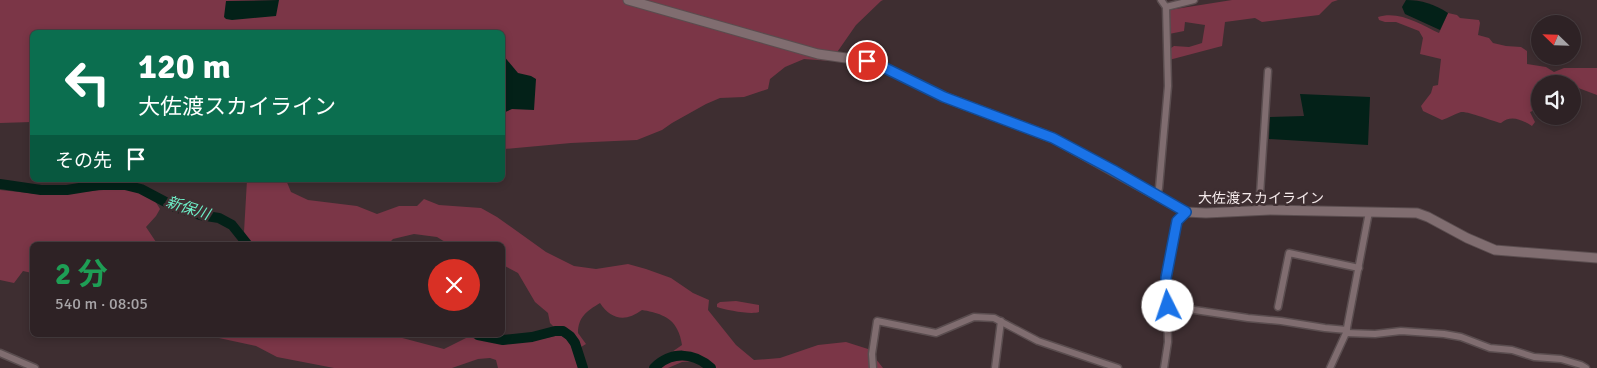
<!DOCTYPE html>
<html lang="ja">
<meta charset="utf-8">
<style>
body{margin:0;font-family:Signika,"Noto Sans JP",sans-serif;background:#3a2f32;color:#f1f3f6;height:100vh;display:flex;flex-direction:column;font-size:19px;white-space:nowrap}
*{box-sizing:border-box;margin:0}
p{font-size:16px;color:#a7a4a7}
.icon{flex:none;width:28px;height:28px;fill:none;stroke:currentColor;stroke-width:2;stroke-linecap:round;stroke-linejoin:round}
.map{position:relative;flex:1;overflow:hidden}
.drawer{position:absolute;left:30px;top:242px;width:475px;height:95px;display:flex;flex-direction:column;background:#2e2225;border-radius:8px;box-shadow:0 2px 8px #0003,0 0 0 1px #493f42}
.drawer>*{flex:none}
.top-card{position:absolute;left:30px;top:30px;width:475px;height:152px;border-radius:8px;box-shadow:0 2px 8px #0003,0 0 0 1px #493f42;background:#0b6e4f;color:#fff;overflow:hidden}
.needle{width:32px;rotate:293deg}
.fabs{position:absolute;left:1531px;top:15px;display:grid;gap:10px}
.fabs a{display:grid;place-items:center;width:50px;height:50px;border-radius:50%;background:#2e2225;box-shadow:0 2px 8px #0003,0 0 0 1px #493f42;font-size:25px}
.pin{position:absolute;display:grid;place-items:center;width:42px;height:42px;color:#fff;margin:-21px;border:2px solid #fff;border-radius:50%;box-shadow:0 1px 5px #0007}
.me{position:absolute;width:55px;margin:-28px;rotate:356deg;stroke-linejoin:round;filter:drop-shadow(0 0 4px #0008)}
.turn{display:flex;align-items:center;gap:18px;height:105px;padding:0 25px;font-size:22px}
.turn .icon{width:65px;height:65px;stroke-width:2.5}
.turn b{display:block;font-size:35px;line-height:42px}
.then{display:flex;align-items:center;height:48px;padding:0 25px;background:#0003;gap:10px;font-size:19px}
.round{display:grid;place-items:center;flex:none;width:52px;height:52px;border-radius:26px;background:#3a2f32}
.headline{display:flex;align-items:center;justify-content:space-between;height:85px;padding:0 25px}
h1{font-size:30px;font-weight:700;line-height:38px;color:#1e9e55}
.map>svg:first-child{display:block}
.green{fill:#7b3647}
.water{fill:#032118}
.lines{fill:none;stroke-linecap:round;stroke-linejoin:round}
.river{stroke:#032118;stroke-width:10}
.street-casing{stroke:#5a4d4f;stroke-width:9}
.secondary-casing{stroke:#5a4d4f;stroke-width:11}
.street{stroke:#806d70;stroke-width:6}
.secondary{stroke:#806d70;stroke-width:9}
.route-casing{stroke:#114b97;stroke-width:12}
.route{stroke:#1a73e8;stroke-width:9}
.labels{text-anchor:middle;stroke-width:5;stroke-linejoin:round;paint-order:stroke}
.street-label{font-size:14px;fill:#f5eaeb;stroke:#3e2e31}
.water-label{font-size:15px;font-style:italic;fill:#6eefc8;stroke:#3e2e31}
</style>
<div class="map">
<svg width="1597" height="368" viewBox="0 0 1597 368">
<rect width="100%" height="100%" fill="#3e2e31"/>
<g class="green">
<polygon points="0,0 883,0 881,1 856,25 831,61 804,59 785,67 770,79 768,89 744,97 720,98 706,104 672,123 662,130 637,140 571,143 504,149 503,149 502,32 32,32 32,122 0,123"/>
<polygon points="1232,0 1338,0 1332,2 1319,15 1262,22 1255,18 1225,22 1222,46 1169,60 1168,50 1174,46 1189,47 1202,43 1205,25 1185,22 1184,31 1169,34 1169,10"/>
<path d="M1448,13L1457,15L1460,18L1479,20L1480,23L1478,35L1489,38L1493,43L1506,46L1521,47L1527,51V64L1546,67L1554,72L1564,68H1597V95L1573,86L1572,84H1540V108L1530,112L1535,122L1532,126C1522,120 1511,114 1501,123C1492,121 1468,111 1461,112C1455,114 1448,118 1442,120L1423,111L1421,106L1431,93L1433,86L1438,85L1441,59L1420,54L1423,38L1419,31L1396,22H1385L1379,20L1378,17C1399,10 1422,25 1439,33Z"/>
<path d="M247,180H286L291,192L308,200L357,206L377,214L399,206H417L424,199L439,205L481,208L497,217L546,252L574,266L596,269L628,264L646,269L671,278L693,293L709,300L708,310L736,345L754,360L780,358L818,345L846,342L868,349L883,368H705L694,361L682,362L668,368H656V363L682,345C681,340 680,334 677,329C671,316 655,312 642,310C626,322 611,320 600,303C587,311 578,317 578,333L586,344L581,347L572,335L564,328L554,327L550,323L548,313L535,302L518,273L503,265L502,245H450L437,237L414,234L393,239L387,245H252L244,232Z"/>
<path d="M126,188C142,192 152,193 160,209L156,216L146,227L158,245H32V273L23,271L14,283L0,280V190L47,195Z"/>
<path d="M736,301L759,305V312C751,315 726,310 717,307V304L720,302Z"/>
<path d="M205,335H391L444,349L468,337C501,345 527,343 560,335C573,342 574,354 578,368H498L496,360L490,358L478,359L452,368H334L277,357L256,346Z"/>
</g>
<g class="water">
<polygon points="279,0 276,16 232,20 226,19 224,17 226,1"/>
<path d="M1406,0C1422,0 1434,4 1448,13L1440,30L1405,14L1402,7Z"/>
<polygon points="503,55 518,73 531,76 536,79 534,110 512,109 503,113"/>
<polygon points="1300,94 1370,97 1368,145 1269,139 1270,117 1304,116"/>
</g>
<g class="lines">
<g class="river">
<polyline points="0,184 41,190 67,190 98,185 125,185 141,189 175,207 200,215 219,218 232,225 248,245"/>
<polyline points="478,335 503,340 532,337 555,331 563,331 570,336 575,343 583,368"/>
<path d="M654,368C671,351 694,352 711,368"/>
</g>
<defs>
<g id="street">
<polyline points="1166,7 1194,0"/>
<polyline points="1157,195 1159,188 1168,86 1166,7 1161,0"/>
<polyline points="1259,210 1268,71"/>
<polyline points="1168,306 1248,318 1281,321 1325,328 1347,330"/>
<polyline points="1278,307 1289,253 1359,268"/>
<polyline points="1346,333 1375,334 1401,331 1444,334 1461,337 1490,348 1512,350 1534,357 1561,359 1581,365 1586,368"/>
<polyline points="0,353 35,368"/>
<polyline points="873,368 872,354 877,321 936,333 974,317 994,318 1038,341 1118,368"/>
<polyline points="995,368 1001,321"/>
<polyline points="1164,368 1168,342 1166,278 1177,221 1186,212"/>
<polyline points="1330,368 1346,333 1369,212"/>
</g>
<polyline id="secondary" points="628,0 818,54 867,61 879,65 944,97 1053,138 1186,212 1206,213 1270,210 1417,213 1428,217 1467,238 1495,250 1597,258"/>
</defs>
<use href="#street" class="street-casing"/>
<use href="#secondary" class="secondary-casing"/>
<use href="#street" class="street"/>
<use href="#secondary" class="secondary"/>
</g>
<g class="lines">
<defs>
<polyline id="route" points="867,61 879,65 944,97 1053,138 1113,170 1186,212 1177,221 1166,278 1168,306"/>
</defs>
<use href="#route" class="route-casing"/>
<use href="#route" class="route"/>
</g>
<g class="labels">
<g class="street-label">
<text x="1261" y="203">大佐渡スカイライン</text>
</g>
<g class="water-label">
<text transform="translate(188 208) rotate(18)" y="5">新保川</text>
</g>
</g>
</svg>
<div class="fabs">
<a><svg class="needle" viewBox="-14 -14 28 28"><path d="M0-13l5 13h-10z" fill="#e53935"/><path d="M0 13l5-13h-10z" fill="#a7a4a7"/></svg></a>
<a><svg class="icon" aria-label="sound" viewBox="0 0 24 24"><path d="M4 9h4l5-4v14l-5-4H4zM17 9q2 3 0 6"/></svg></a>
</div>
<div class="pin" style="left:867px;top:61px;background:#d93025"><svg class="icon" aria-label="arrive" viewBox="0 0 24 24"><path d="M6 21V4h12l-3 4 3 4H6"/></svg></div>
<svg class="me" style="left:1168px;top:306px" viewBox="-20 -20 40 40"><circle r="19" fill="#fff"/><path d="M0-13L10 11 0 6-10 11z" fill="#1a73e8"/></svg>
<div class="top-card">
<div class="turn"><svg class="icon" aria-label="left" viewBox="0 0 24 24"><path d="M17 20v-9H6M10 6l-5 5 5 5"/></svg><div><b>120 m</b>大佐渡スカイライン</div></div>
<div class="then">その先<svg class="icon" aria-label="arrive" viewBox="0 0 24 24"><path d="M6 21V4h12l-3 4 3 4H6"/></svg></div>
</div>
<section class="drawer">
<div class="headline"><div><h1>2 分</h1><p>540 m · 08:05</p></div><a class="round" style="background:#d93025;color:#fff"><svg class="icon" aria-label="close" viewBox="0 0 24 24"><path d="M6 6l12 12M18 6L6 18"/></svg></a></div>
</section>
</div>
